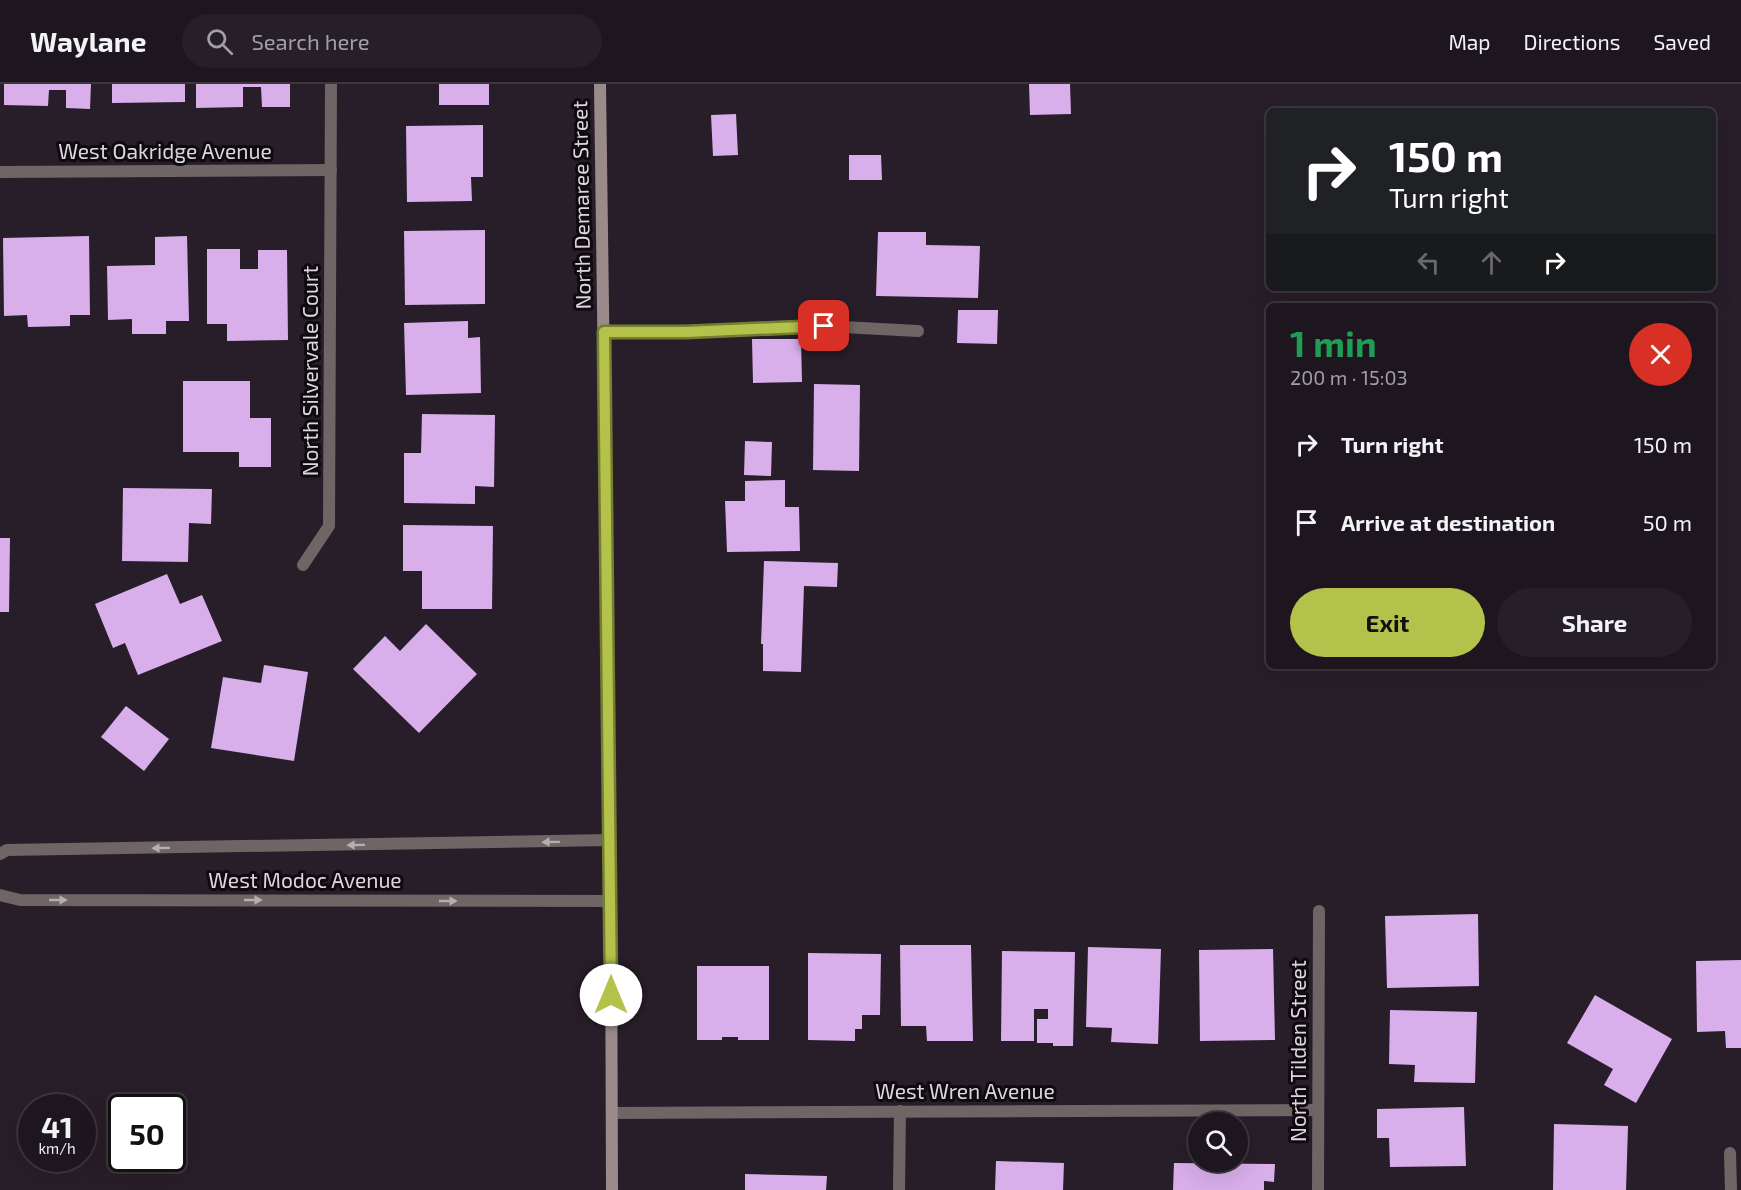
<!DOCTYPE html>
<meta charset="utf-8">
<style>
body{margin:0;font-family:"Exo 2",sans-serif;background:#261f28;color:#f1f3f6;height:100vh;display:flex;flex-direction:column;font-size:22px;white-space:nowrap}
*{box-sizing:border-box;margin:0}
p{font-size:20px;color:#a19fa4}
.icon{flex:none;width:33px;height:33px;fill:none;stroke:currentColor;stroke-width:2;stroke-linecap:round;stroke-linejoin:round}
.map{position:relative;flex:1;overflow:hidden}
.drawer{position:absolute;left:1266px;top:219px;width:450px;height:366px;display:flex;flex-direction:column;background:#1e161f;border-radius:9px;box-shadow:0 6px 24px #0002,0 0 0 2px #3c353d}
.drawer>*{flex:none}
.guide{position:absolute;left:1266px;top:24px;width:450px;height:183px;border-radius:9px;box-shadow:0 6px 24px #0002,0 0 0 2px #3c353d;background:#202124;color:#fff;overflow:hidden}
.buttons{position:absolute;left:1188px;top:1028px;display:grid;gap:12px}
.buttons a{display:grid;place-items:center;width:60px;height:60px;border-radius:50%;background:#1e161f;box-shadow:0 6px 24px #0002,0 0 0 2px #3c353d;font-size:30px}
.speed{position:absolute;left:18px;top:1010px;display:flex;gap:12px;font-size:30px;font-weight:700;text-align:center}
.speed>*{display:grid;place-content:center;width:78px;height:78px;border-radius:50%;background:#1e161f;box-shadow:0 6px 24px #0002,0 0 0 2px #3c353d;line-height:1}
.speed small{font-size:15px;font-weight:400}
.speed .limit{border:3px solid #111;border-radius:9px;background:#fff;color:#111}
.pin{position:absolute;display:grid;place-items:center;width:51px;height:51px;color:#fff;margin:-26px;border-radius:12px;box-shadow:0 3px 9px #0006}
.me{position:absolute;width:66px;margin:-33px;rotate:0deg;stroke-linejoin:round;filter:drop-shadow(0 0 4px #0008)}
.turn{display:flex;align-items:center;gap:21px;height:126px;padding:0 24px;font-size:27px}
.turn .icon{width:78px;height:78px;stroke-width:2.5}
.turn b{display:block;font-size:42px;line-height:51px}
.lanes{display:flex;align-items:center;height:57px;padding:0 24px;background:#0003;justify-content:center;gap:30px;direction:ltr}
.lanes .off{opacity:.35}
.round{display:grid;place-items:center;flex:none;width:63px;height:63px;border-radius:32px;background:#261f28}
.headline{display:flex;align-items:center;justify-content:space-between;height:102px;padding:0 24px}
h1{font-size:36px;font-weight:700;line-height:45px;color:#1e9e55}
.button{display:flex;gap:12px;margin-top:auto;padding:12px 24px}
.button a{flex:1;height:69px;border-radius:36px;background:#b3c24b;color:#111;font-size:24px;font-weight:700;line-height:69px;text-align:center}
.button a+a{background:#261f28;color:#f1f3f6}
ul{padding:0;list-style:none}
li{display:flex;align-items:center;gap:18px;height:78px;padding:0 24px}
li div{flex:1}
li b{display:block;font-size:22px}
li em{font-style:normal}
header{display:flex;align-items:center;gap:36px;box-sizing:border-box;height:84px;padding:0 30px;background:#1e161f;border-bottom:2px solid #3c353d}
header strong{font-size:28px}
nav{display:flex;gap:33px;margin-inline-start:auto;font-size:21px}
.search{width:420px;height:54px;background:#261f28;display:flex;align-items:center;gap:15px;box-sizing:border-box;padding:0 21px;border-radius:33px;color:#a19fa4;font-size:22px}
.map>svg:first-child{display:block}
.building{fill:#d8aeeb}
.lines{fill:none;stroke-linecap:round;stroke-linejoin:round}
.service{stroke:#6e6564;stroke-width:12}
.minor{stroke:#6e6564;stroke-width:12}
.secondary{stroke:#9a8b8a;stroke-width:12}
.oneway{fill:#b6aeb3}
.route-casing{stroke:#747e31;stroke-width:15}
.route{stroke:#b3c24b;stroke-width:10}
.labels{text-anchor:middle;stroke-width:6;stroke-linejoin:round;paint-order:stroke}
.street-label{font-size:21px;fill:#ddd6de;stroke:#0e0a0f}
</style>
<header>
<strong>Waylane</strong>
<div class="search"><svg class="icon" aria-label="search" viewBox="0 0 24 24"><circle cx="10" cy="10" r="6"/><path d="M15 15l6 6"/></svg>Search here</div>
<nav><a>Map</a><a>Directions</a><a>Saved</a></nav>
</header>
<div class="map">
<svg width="1741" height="1106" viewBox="0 0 1741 1106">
<rect width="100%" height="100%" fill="#281e29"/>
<g class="building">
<polygon points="4,0 91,0 90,25 66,24 66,6 49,6 48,22 4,21"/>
<polygon points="112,0 185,0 185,18 112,19"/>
<polygon points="196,0 290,0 290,23 262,23 261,3 243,3 243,23 196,24"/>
<rect x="439" y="0" width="50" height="21"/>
<polygon points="1029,0 1070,0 1071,30 1030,31"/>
<polygon points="736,30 738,71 713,72 711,31"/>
<polygon points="483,41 483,93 471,93 472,117 407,118 406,42"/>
<polygon points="849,71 881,71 882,96 849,96"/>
<polygon points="485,146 485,220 405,221 404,147"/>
<polygon points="878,148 926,148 926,161 980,162 978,214 876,212"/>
<polygon points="89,152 90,231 70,231 70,242 28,243 27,231 4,232 3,154"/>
<polygon points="187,152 189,237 166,237 166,250 132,250 132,235 108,236 107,182 155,181 155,153"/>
<polygon points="207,165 240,165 240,185 258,185 258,166 287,166 288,256 227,257 227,240 207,240"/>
<polygon points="958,226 998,226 997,260 957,259"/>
<polygon points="468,237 468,254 480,253 481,309 406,311 404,239"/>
<polygon points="752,255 801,255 802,298 753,299"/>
<polygon points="183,297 250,297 250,334 271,334 271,383 239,383 239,368 183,368"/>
<polygon points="814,300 860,301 859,387 813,386"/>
<polygon points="422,330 495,331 494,403 475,402 475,420 404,419 404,369 421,369"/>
<polygon points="745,357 772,358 771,392 744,391"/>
<polygon points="785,396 785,423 799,423 800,467 727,468 725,417 745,417 745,397"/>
<polygon points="123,404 212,405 211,440 189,439 188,478 122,477"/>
<polygon points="403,441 493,442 492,525 422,525 422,487 403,487"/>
<polygon points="0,454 10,454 9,528 0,528"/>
<polygon points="764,477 838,479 837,503 804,502 801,588 763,587 763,560 761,560"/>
<polygon points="167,490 180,520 202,511 222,557 138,591 125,559 113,564 95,520"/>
<polygon points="426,540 477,590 419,649 353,585 385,552 400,567"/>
<polygon points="264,581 308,588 294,677 211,664 223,593 261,599"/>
<polygon points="126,622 169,655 144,687 101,653"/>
<polygon points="1478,830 1479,902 1387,904 1385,832"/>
<polygon points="900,861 971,861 973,957 927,957 926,942 901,942"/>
<polygon points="1088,863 1161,865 1158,960 1111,958 1112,944 1086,943"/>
<polygon points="1273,865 1275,956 1200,957 1199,866"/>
<polygon points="1002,867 1075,868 1073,962 1053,962 1053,959 1037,959 1037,935 1048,935 1048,925 1034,925 1034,957 1001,957"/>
<polygon points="808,869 881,870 880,931 862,931 862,945 855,945 855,957 808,956"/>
<polygon points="1741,876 1741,964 1726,964 1725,947 1697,948 1696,877"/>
<polygon points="697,882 769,882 769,956 738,956 738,953 722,953 722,956 697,956"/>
<polygon points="1595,911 1672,955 1636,1019 1604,1001 1613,985 1567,959"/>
<polygon points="1390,926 1477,928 1475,999 1414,998 1415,981 1389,980"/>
<polygon points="1464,1023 1466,1082 1390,1083 1389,1054 1377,1054 1377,1025"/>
<polygon points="1554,1040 1628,1042 1626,1106 1553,1106"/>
<polygon points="996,1077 1064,1079 1063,1106 995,1106"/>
<polygon points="1174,1079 1275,1080 1274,1098 1264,1097 1264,1106 1173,1106"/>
<polygon points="745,1090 827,1092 826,1106 745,1106"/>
</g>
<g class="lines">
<polyline class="service" points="604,247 686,247 824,242 918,247"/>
<g class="minor">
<polyline points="0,88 331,86"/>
<polyline points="303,481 329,442 331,0"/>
<polyline points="0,770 7,766 609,756"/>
<polyline points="0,811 20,816 611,817"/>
<polyline points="612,1029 1318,1026"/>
<polyline points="1730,1069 1731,1106"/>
<polyline points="899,1106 900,1027"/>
<polyline points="1318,1106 1319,827"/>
</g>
<polyline class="secondary" points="600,0 611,817 612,1106"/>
</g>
<defs><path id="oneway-solid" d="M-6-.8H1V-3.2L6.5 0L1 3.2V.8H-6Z" transform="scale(1.5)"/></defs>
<g class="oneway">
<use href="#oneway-solid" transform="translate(551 758) rotate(179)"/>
<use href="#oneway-solid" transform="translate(356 761) rotate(179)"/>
<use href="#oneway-solid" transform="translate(161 764) rotate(179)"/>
<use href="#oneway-solid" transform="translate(58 816)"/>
<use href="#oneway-solid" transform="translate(253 816)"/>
<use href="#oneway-solid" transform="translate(448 817)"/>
</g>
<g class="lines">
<defs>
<polyline id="route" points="611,911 604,248 686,248 824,242"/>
</defs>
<use href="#route" class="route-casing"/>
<use href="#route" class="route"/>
</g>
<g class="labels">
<g class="street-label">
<text x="165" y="75">West Oakridge Avenue</text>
<text transform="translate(582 121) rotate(-91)" y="7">North Demaree Street</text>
<text transform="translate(311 287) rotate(-90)" y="7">North Silvervale Court</text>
<text x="305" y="804">West Modoc Avenue</text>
<text transform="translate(1299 967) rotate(-90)" y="7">North Tilden Street</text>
<text x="965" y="1015">West Wren Avenue</text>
</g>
</g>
</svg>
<div class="buttons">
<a><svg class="icon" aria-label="search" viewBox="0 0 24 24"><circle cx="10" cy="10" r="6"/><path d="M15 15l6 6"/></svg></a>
</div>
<div class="speed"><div>41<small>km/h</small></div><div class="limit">50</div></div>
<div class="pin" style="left:824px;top:242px;background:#d93025"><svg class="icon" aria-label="arrive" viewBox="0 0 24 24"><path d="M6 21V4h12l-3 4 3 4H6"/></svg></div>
<svg class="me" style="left:611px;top:911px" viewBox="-20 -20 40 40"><circle r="19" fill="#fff"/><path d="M0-13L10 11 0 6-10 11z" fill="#b3c24b"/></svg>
<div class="guide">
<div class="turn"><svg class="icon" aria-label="right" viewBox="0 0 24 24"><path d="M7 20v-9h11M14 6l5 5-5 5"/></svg><div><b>150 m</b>Turn right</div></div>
<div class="lanes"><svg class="icon off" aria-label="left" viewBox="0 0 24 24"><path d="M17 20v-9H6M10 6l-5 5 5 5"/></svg><svg class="icon off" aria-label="ahead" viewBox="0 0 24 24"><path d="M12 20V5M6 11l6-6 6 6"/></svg><svg class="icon" aria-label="right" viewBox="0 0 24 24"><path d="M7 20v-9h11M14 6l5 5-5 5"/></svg></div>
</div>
<section class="drawer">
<div class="headline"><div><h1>1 min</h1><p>200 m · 15:03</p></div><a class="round" style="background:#d93025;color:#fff"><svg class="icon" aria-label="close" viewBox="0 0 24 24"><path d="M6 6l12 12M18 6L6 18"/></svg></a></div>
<ul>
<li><svg class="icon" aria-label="right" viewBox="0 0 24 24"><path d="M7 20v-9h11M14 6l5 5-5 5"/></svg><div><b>Turn right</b></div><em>150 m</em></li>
<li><svg class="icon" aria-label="arrive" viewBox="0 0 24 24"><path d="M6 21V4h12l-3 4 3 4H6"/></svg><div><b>Arrive at destination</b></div><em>50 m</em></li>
</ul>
<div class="button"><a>Exit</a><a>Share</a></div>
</section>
</div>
